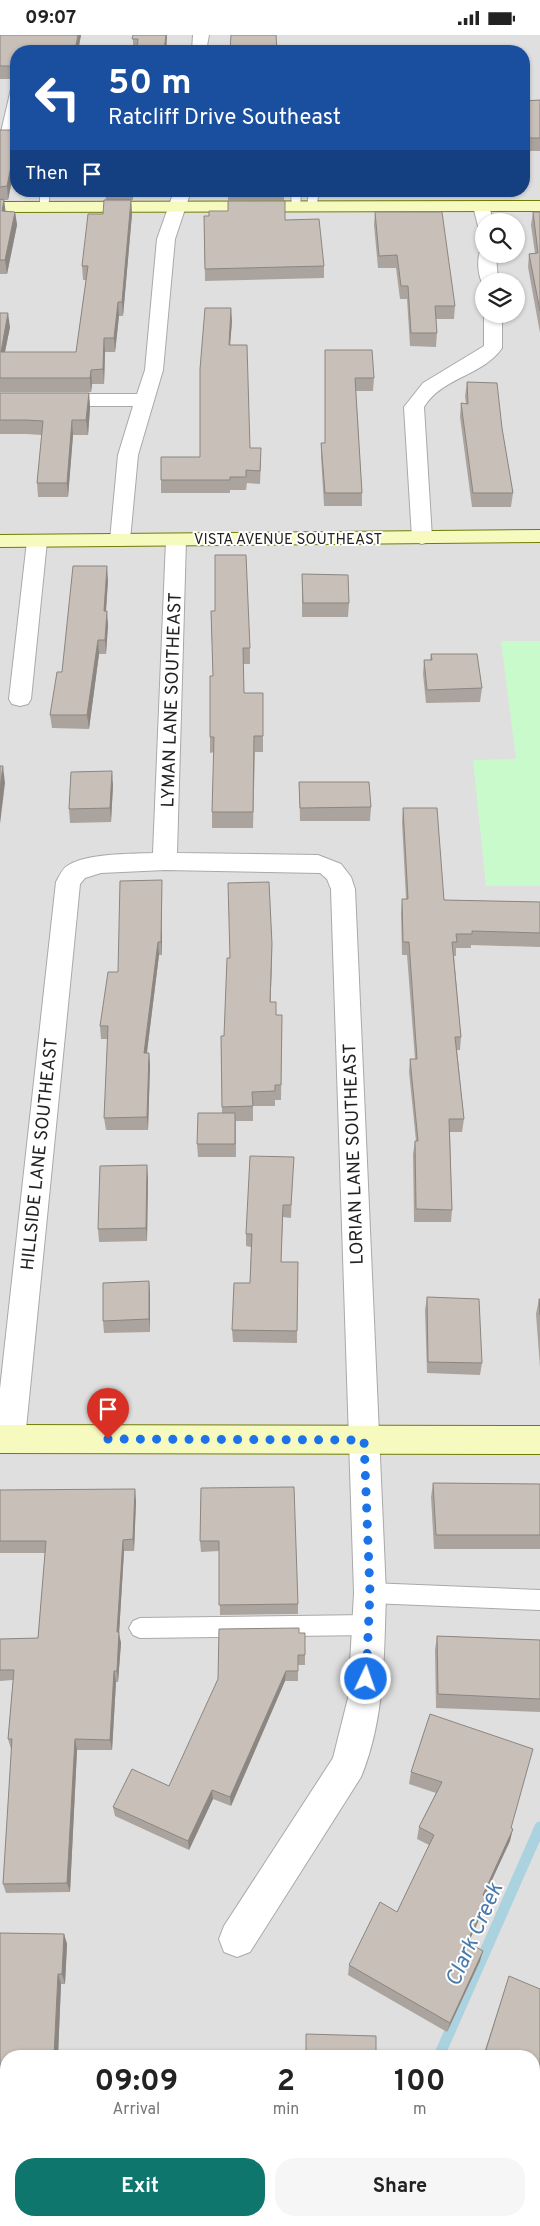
<!DOCTYPE html>
<style>
body{margin:0;font-family:Overpass,sans-serif;background:#f6f6f6;color:#222;height:100vh;display:flex;flex-direction:column;font-size:19px;white-space:nowrap}
*{box-sizing:border-box;margin:0}
p{font-size:16px;color:#767676}
.icon{flex:none;width:28px;height:28px;fill:none;stroke:currentColor;stroke-width:2;stroke-linecap:round;stroke-linejoin:round}
.map{position:relative;flex:1;overflow:hidden}
.drawer{position:absolute;left:0px;top:2015px;width:540px;height:176px;display:flex;flex-direction:column;background:#fff;border-radius:20px 20px 0 0;box-shadow:0 1px 4px #0004}
.drawer>*{flex:none}
.top-card{position:absolute;left:10px;top:10px;width:520px;height:152px;border-radius:20px;box-shadow:0 1px 4px #0004;background:#1a4fa0;color:#fff;overflow:hidden}
.controls{position:absolute;left:475px;top:178px;display:grid;gap:10px}
.controls a{display:grid;place-items:center;width:50px;height:50px;border-radius:50%;background:#fff;box-shadow:0 1px 4px #0004;font-size:25px}
.pin{position:absolute;display:grid;place-items:center;width:42px;height:42px;color:#fff;margin:-51px -21px;border-radius:50% 50% 50% 0;rotate:-45deg;box-shadow:0 0 5px #0007}
.pin .icon{rotate:45deg}
.me{position:absolute;width:55px;margin:-28px;rotate:3deg;stroke-linejoin:round;filter:drop-shadow(0 0 4px #0008)}
.turn{display:flex;align-items:center;gap:18px;height:105px;padding:0 15px;font-size:22px}
.turn .icon{width:65px;height:65px;stroke-width:2.5}
.turn b{display:block;font-size:35px;line-height:42px}
.then{display:flex;align-items:center;height:48px;padding:0 15px;background:#0003;gap:10px;font-size:19px}
.eta{display:flex;justify-content:space-evenly;align-items:center;height:85px;text-align:center}
.eta b{font-size:30px;font-weight:700;line-height:35px}
.action{display:flex;gap:10px;margin-top:auto;padding:10px 15px}
.action a{flex:1;height:58px;border-radius:20px;background:#0f766e;color:#fff;font-size:20px;font-weight:700;line-height:58px;text-align:center}
.action a+a{background:#f6f6f6;color:#222}
.status{display:flex;justify-content:space-between;align-items:center;height:35px;padding:0 25px;background:#fff;direction:ltr}
.status svg{height:14px;fill:currentColor}
.map>svg:first-child{display:block}
.residential{fill:#e0dfdf;fill-rule:evenodd}
.park{fill:#c8facc}
.lines{fill:none;stroke-linecap:round;stroke-linejoin:round}
.stream{stroke:#aad3df;stroke-width:11}
.lane-casing{stroke:#a9a9a9;stroke-width:2}
.street-casing{stroke:#a9a9a9;stroke-width:2}
.secondary-casing{stroke:#707d05;stroke-width:2}
.lane{fill:#fff;fill-rule:evenodd}
.street{fill:#fff;fill-rule:evenodd}
.secondary{fill:#f7fabf;fill-rule:evenodd}
.wall{fill:#aba49e}
.shaded-wall{fill:#8b8681}
.building{fill:#c7bfb8;stroke:#8b8681}
.route{stroke:#1a73e8;stroke-width:9;stroke-dasharray:0 16.2}
.labels{text-anchor:middle;stroke-width:4;stroke-linejoin:round;paint-order:stroke}
.far-street-label{font-size:15px;fill:#222;stroke:#fff}
.street-label{font-size:18px;fill:#222;stroke:#fff}
.near-water-label{font-size:22px;font-style:italic;fill:#4a7aab;stroke:#fff}
</style>
<div class="status"><b>09:07</b><svg viewBox="0 0 49 12"><path d="M0 12V9h3v3zM5 12V6h3v6zM10 12V3h3v9zM15 12V0h3v12zM26 1h20v11H26zM47 4h2v5h-2z"/></svg></div>
<div class="map">
<svg width="540" height="2191" viewBox="0 0 540 2191">
<rect width="100%" height="100%" fill="#f2efe9"/>
<path class="residential" d="M0,0H540V2191H0ZM16,16H524V156H16ZM484,186H516V219H484ZM484,246H516V279H484ZM6,2021H534V2185H6Z"/>
<polygon class="park" points="501,606 540,606 540,851 486,851 473,725 516,724"/>
<g class="lines">
<polyline class="stream" points="439,2021 540,1792"/>
<defs>
<g id="lane">
<polygon points="16,51 16,75 12,94 16,94 16,100 6,100 1,97 11,54"/>
<polygon points="40,156 50,156 48,174 40,174"/>
<polygon points="291,156 301,156 300,174 292,174"/>
<polygon points="309,156 319,156 316,174 308,174 307,172"/>
<polygon points="370,1548 540,1555 540,1575 370,1568 363,1565 360,1558 363,1551"/>
<polygon points="369,1580 376,1583 380,1590 376,1597 369,1600 140,1603 133,1600 129,1593 133,1586 140,1583"/>
</g>
<g id="street">
<polygon points="193,0 209,0 206,16 192,16"/>
<polygon points="174,156 191,156 175,204 163,335 138,420 130,505 127,509 120,511 113,509 110,505 118,420 133,371 0,371 0,359 137,359 145,335 157,204"/>
<polygon points="482,166 488,167 493,186 484,186 484,192 478,191 473,171 476,167"/>
<path d="M481,215H484V219H496L498,246H484V250C478,244 476,223 481,215Z"/>
<path d="M484,279H502V313C483,341 442,342 424,372L432,503L429,507L422,509L415,507L412,503L404,372L423,348L484,311Z"/>
<path d="M176,499L183,501L186,505L177,818L318,820L341,829L351,842L355,854L386,1558C384,1620 385,1684 361,1742L250,1917L237,1922L224,1917L219,1904L224,1891L333,1723L348,1663L354,1558L331,854L327,844L320,838L165,835L101,838L85,843L80,849L25,1404L21,1414L10,1418L0,1414V1354L56,847C59,842 62,834 67,831C86,818 130,819 153,818L166,505L169,501Z"/>
<polygon points="37,500 44,502 47,506 31,664 28,669 20,671 12,669 9,664 27,506 30,502"/>
</g>
<g id="secondary">
<polygon points="540,166 540,176 0,177 0,167"/>
<polygon points="540,495 540,507 0,512 0,500"/>
<polygon points="0,1390 540,1391 540,1419 0,1418"/>
</g>
</defs>
<use href="#lane" class="lane-casing"/>
<use href="#street" class="street-casing"/>
<use href="#secondary" class="secondary-casing"/>
<use href="#lane" class="lane"/>
<use href="#street" class="street"/>
<use href="#secondary" class="secondary"/>
</g>
<g class="wall">
<polygon points="0,0 81,0 78,16 16,16 16,44 0,44"/>
<polygon points="133,0 167,0 166,16 133,16"/>
<polygon points="540,65 540,116 524,116 524,66"/>
<polygon points="0,95 15,95 16,109 14,120 15,131 8,165 4,165 5,176 15,177 17,190 7,239 0,239"/>
<polygon points="105,156 133,156 133,165 131,165 132,179 123,281 119,281 115,317 105,317 104,349 92,349 91,357 0,357 0,278 10,292 5,317 76,317 86,245 83,245 82,231 103,179 106,165"/>
<rect x="228" y="156" width="56" height="9"/>
<polygon points="375,177 455,271 454,284 436,284 437,298 436,312 410,311 407,264 400,264 396,233 378,233 374,190"/>
<polygon points="533,177 540,177 540,298 528,232 529,219 535,218 531,190"/>
<polygon points="204,181 324,231 324,243 205,246"/>
<polygon points="232,286 230,310 250,413 261,426 260,449 247,448 246,455 230,455 230,458 161,458 161,445 200,422"/>
<polygon points="325,315 374,343 373,356 356,356 362,458 362,471 324,471 321,421 321,408 325,408"/>
<polygon points="467,347 502,393 513,458 511,472 472,472 460,382 461,368 466,369 465,361"/>
<polygon points="0,358 89,358 90,373 88,400 73,400 68,462 38,462 37,448 42,400 26,399 0,399"/>
<polygon points="302,539 349,568 348,582 302,582"/>
<polygon points="108,545 106,576 108,590 106,619 99,619 89,694 52,693 50,680 62,637"/>
<polygon points="211,576 250,613 250,629 243,629 244,658 263,658 263,717 255,717 253,793 212,793 212,777 214,717 210,718 210,702 213,641"/>
<polygon points="431,619 482,653 480,667 426,668 423,639 424,625 430,625"/>
<polygon points="299,747 371,772 370,786 300,786"/>
<polygon points="113,750 111,787 70,788 69,774"/>
<polygon points="403,773 444,865 540,867 540,912 471,910 471,913 456,913 456,921 454,921 461,1002 460,1015 457,1015 464,1084 462,1097 450,1097 452,1175 451,1187 414,1187 413,1119 415,1106 416,1106 409,1037 410,1024 415,1024 407,920 402,920 401,878 402,864 406,864 402,787"/>
<polygon points="162,859 162,920 159,920 147,1018 149,1018 150,1031 148,1095 106,1095 104,1083 108,1004 101,1004 100,991"/>
<polygon points="272,909 270,967 276,980 282,980 281,1065 275,1065 275,1071 253,1071 253,1086 236,1086 236,1122 198,1122 197,1109 222,1078 221,1001 224,1001 230,923"/>
<polygon points="293,1135 291,1183 283,1182 281,1227 298,1227 297,1308 233,1307 232,1295 250,1248 251,1212 246,1211 246,1199"/>
<polygon points="148,1143 147,1206 99,1207 98,1194"/>
<polygon points="149,1246 150,1259 150,1297 104,1298 103,1286"/>
<polygon points="427,1262 482,1328 480,1340 427,1338 425,1275"/>
<polygon points="539,1264 540,1264 540,1333 536,1279"/>
<polygon points="433,1448 540,1449 540,1514 434,1514 431,1462"/>
<polygon points="201,1453 298,1569 298,1579 220,1580 219,1516 201,1517 200,1506"/>
<polygon points="0,1455 136,1466 134,1516 124,1516 119,1599 121,1608 118,1647 116,1647 112,1715 77,1715 70,1857 6,1858 3,1849 12,1714 11,1714 8,1704 13,1645 0,1646 0,1604 38,1603 45,1518 0,1518"/>
<polygon points="299,1598 305,1620 305,1630 298,1630 298,1646 285,1646 231,1771 213,1764 189,1815 115,1781 113,1772 169,1751"/>
<polygon points="437,1601 540,1605 540,1677 436,1673 435,1615"/>
<polygon points="430,1679 511,1793 510,1806 484,1861 484,1874 468,1908 480,1926 447,1997 348,1940 349,1930 397,1877 429,1810 417,1804 419,1792 436,1758 409,1749 411,1737"/>
<polygon points="0,1898 64,1899 67,1909 65,1949 61,1949 58,2021 6,2021 6,2082 0,2082"/>
<polygon points="509,1941 534,2021 483,2021 506,1951"/>
</g>
<g class="shaded-wall">
<polygon points="78,0 81,0 78,16 75,16"/>
<polygon points="166,0 167,0 166,16 164,16"/>
<polygon points="15,95 16,109 14,120 15,131 8,165 7,151 11,117"/>
<polygon points="4,165 6,179 2,176"/>
<polygon points="131,165 132,179 123,281 122,267"/>
<polygon points="15,177 17,190 7,239 5,225"/>
<polygon points="118,267 119,281 115,317 114,303"/>
<polygon points="231,273 232,286 229,323 229,310"/>
<polygon points="8,278 10,292 2,331 1,317"/>
<polygon points="104,303 105,317 104,349 103,334"/>
<polygon points="91,335 92,349 91,357 90,343"/>
<polygon points="89,358 90,373 88,400 86,385"/>
<polygon points="72,385 73,400 68,462 67,448"/>
<polygon points="107,531 108,545 105,590 104,576"/>
<polygon points="107,576 108,590 106,619 105,605"/>
<polygon points="98,605 99,619 89,694 87,680"/>
<polygon points="3,731 5,748 0,789 0,753"/>
<polygon points="112,736 113,750 111,787 110,773"/>
<polygon points="162,845 162,920 161,907"/>
<polygon points="158,907 159,920 145,1032 144,1018"/>
<polygon points="272,909 272,925 270,982 270,967"/>
<polygon points="149,1018 150,1031 148,1095 147,1082"/>
<polygon points="147,1130 148,1143 147,1206 146,1193"/>
<polygon points="149,1246 150,1259 150,1297 149,1284"/>
<polygon points="135,1454 136,1466 134,1516 133,1504"/>
<polygon points="123,1505 124,1516 119,1599 121,1608 118,1647 117,1636 117,1597"/>
<polygon points="114,1636 116,1647 112,1715 110,1705"/>
<polygon points="286,1636 285,1646 231,1771 230,1762"/>
<polygon points="75,1704 77,1715 70,1857 67,1848"/>
<polygon points="212,1755 213,1764 189,1815 188,1806"/>
<polygon points="513,1794 510,1806 480,1871 483,1860"/>
<polygon points="488,1863 484,1874 464,1917 467,1907"/>
<polygon points="64,1899 67,1909 65,1949 62,1939"/>
<polygon points="483,1916 480,1926 447,1997 450,1988"/>
<polygon points="58,1939 61,1949 58,2021 54,2021"/>
</g>
<g class="building">
<polygon points="0,0 78,0 75,15 70,15 70,16 16,16 16,31 0,31"/>
<polygon points="133,0 166,0 164,16 137,16 138,4 132,4"/>
<polygon points="231,0 276,0 277,16 230,16"/>
<polygon points="540,65 540,103 524,103 524,66"/>
<polygon points="0,95 15,95 11,117 14,117 7,151 0,152"/>
<polygon points="0,164 4,165 2,176 15,177 5,225 0,225"/>
<polygon points="104,165 131,165 122,267 118,267 114,303 104,303 103,334 91,335 90,343 0,343 0,278 8,278 1,317 76,317 88,231 82,231 88,179 103,179"/>
<polygon points="228,166 285,166 285,185 319,184 324,231 205,234 204,181 209,181 209,176 228,176"/>
<polygon points="375,177 442,177 455,271 435,271 437,298 411,298 408,251 401,251 397,220 379,221"/>
<polygon points="533,177 540,177 540,276 529,219 538,218"/>
<polygon points="205,273 231,273 229,310 247,310 250,413 261,413 260,436 246,435 246,442 230,442 230,445 161,445 161,422 200,422 200,334"/>
<polygon points="325,315 372,315 374,343 355,343 362,458 325,458 321,408 325,408"/>
<polygon points="467,347 497,348 502,393 513,458 473,458 461,368 468,369"/>
<polygon points="0,358 89,358 86,385 72,385 67,448 37,448 43,386 25,385 0,385"/>
<polygon points="215,520 246,520 250,613 243,613 244,658 263,658 263,701 254,701 253,777 212,777 214,702 210,702 210,641 213,641 211,576 215,576"/>
<polygon points="73,531 107,531 104,576 107,576 105,605 98,605 87,680 50,680 57,637 62,637"/>
<polygon points="302,539 348,540 349,568 303,568"/>
<polygon points="431,619 477,619 482,653 427,655 424,625 432,625"/>
<polygon points="0,731 3,731 0,753"/>
<polygon points="112,736 110,773 69,774 71,737"/>
<polygon points="299,747 369,747 371,772 300,773"/>
<polygon points="403,773 437,773 444,865 540,867 540,898 472,896 472,899 456,899 457,907 452,907 461,1002 455,1002 464,1084 449,1084 452,1175 416,1174 415,1106 418,1106 410,1024 417,1024 409,907 403,907 402,864 408,864"/>
<polygon points="162,845 161,907 158,907 144,1018 149,1018 147,1082 104,1083 108,991 100,991 108,937 118,937 120,846"/>
<polygon points="269,847 272,909 270,967 276,967 276,980 282,980 281,1050 275,1050 275,1056 252,1057 253,1071 222,1072 221,1001 224,1001 227,923 230,923 228,848"/>
<polygon points="198,1078 235,1078 235,1109 197,1109"/>
<polygon points="250,1121 294,1122 291,1170 283,1170 281,1227 298,1227 297,1296 232,1295 234,1248 250,1248 252,1199 246,1199"/>
<polygon points="147,1130 146,1193 98,1194 100,1131"/>
<polygon points="149,1246 149,1284 103,1286 103,1248"/>
<polygon points="427,1262 479,1264 482,1328 428,1327"/>
<polygon points="539,1264 540,1264 540,1280"/>
<polygon points="433,1448 540,1449 540,1500 436,1500"/>
<polygon points="294,1452 298,1569 219,1570 219,1506 200,1506 201,1453"/>
<polygon points="135,1454 133,1504 123,1505 117,1597 119,1597 117,1636 114,1636 110,1705 75,1704 67,1848 3,1849 12,1704 8,1704 14,1635 0,1635 0,1604 38,1603 46,1506 0,1506 0,1455"/>
<polygon points="299,1593 299,1598 305,1598 305,1620 298,1620 298,1636 286,1636 230,1762 212,1755 188,1806 113,1772 132,1734 169,1751 218,1644 219,1594"/>
<polygon points="437,1601 540,1605 540,1664 438,1659"/>
<polygon points="430,1679 533,1714 511,1793 513,1794 483,1860 488,1863 467,1907 483,1916 450,1988 349,1930 380,1867 397,1877 434,1800 419,1792 442,1747 411,1737"/>
<polygon points="0,1898 64,1899 62,1939 58,1939 54,2021 6,2021 6,2074 0,2074"/>
<polygon points="509,1941 540,1954 540,2053 534,2074 534,2021 484,2021"/>
<polygon points="306,1999 376,2001 376,2021 306,2021"/>
</g>
<g class="lines">
<polyline class="route" points="108,1404 364,1405 370,1558 366,1644"/>
</g>
<g class="labels">
<g class="far-street-label">
<text x="288" y="509">VISTA AVENUE SOUTHEAST</text>
</g>
<g class="street-label">
<text transform="translate(171 665) rotate(-88)" y="6">LYMAN LANE SOUTHEAST</text>
<text transform="translate(39 1119) rotate(-84)" y="6">HILLSIDE LANE SOUTHEAST</text>
<text transform="translate(353 1119) rotate(-92)" y="6">LORIAN LANE SOUTHEAST</text>
</g>
<g class="near-water-label">
<text transform="translate(473 1899) rotate(-66)" y="8">Clark Creek</text>
</g>
</g>
</svg>
<div class="controls">
<a><svg class="icon" aria-label="search" viewBox="0 0 24 24"><circle cx="10" cy="10" r="6"/><path d="M15 15l6 6"/></svg></a>
<a><svg class="icon" aria-label="layers" viewBox="0 0 24 24"><path d="M12 4l9 5-9 5-9-5zM3 14l9 5 9-5"/></svg></a>
</div>
<div class="pin" style="left:108px;top:1404px;background:#d93025"><svg class="icon" aria-label="arrive" viewBox="0 0 24 24"><path d="M6 21V4h12l-3 4 3 4H6"/></svg></div>
<svg class="me" style="left:366px;top:1644px" viewBox="-20 -20 40 40"><circle r="17" fill="#1a73e8" stroke="#fff" stroke-width="3"/><path d="M0-11L8 9 0 5-8 9z" fill="#fff"/></svg>
<div class="top-card">
<div class="turn"><svg class="icon" aria-label="left" viewBox="0 0 24 24"><path d="M17 20v-9H6M10 6l-5 5 5 5"/></svg><div><b>50 m</b>Ratcliff Drive Southeast</div></div>
<div class="then">Then<svg class="icon" aria-label="arrive" viewBox="0 0 24 24"><path d="M6 21V4h12l-3 4 3 4H6"/></svg></div>
</div>
<section class="drawer">
<div class="eta">
<div><b>09:09</b><p>Arrival</p></div>
<div><b>2</b><p>min</p></div>
<div><b>100</b><p>m</p></div>
</div>
<div class="action"><a>Exit</a><a>Share</a></div>
</section>
</div>
